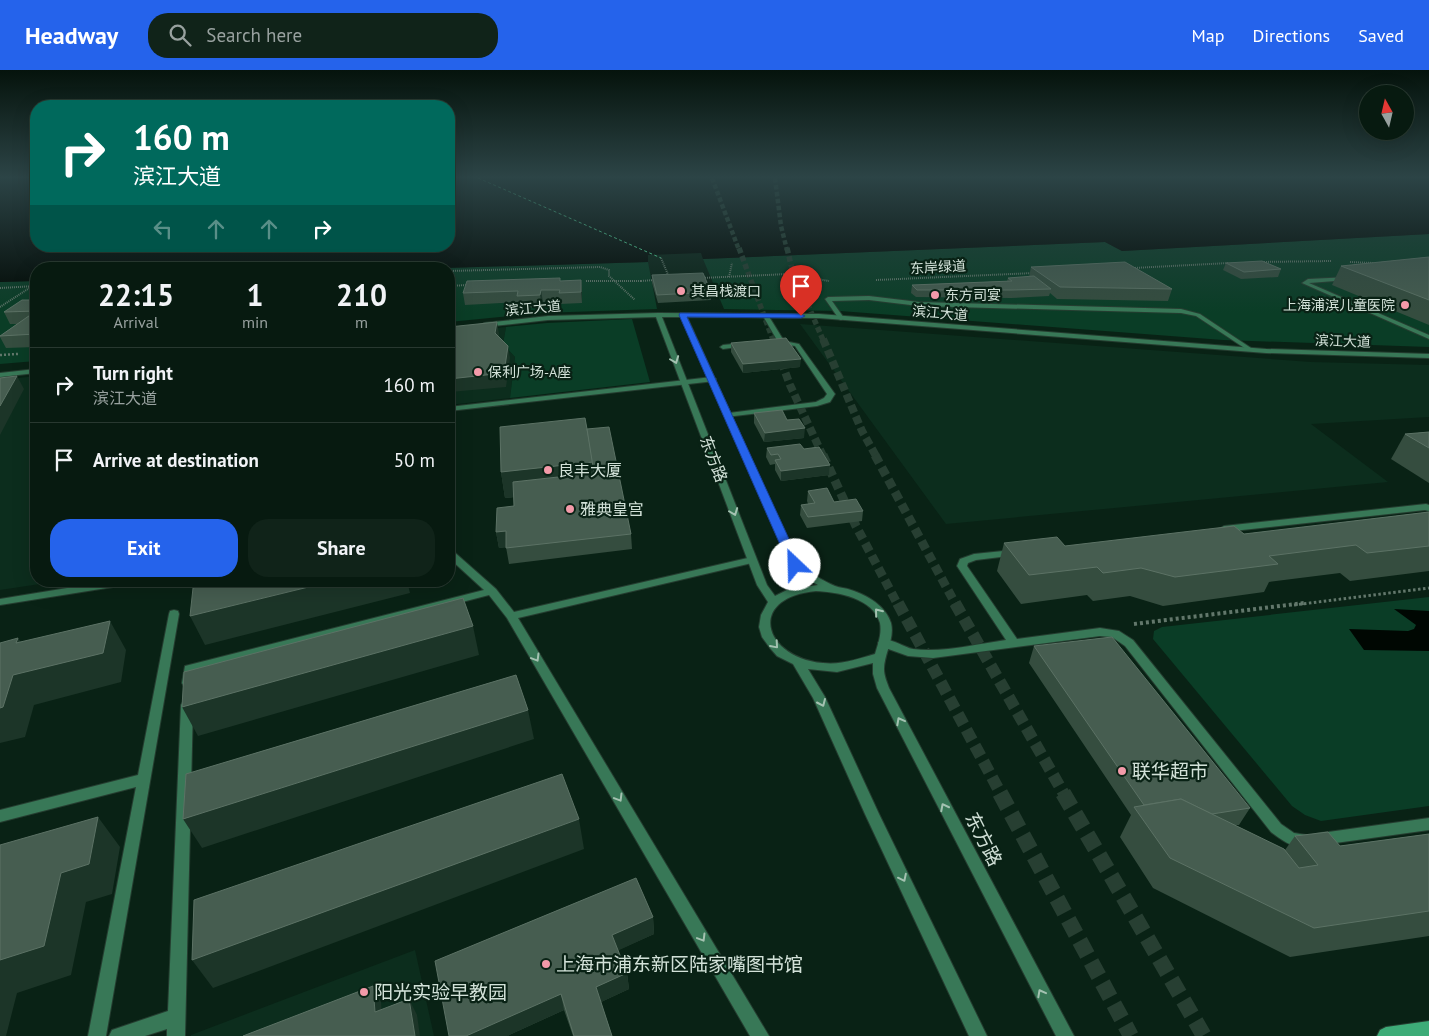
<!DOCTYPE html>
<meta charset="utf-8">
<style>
body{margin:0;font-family:"PT Sans","Noto Sans SC",sans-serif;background:#102319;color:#f1f3f6;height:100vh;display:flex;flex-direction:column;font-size:19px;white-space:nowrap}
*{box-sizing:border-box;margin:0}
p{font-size:16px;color:#98a19f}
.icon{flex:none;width:28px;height:28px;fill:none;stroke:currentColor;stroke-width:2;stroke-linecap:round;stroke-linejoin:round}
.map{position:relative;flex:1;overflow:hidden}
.side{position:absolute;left:30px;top:192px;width:425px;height:325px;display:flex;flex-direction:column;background:#071a10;border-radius:20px;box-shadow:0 5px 20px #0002,0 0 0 1px #283830}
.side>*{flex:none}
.top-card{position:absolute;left:30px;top:30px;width:425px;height:152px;border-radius:20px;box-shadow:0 5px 20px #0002,0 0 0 1px #283830;background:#00695c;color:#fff;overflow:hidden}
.needle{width:32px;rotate:352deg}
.buttons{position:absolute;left:1359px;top:15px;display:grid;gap:10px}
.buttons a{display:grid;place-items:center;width:55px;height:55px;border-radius:50%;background:#071a10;box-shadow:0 5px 20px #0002,0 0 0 1px #283830;font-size:25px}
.pin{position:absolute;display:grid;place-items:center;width:42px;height:42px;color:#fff;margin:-51px -21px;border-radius:50% 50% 50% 0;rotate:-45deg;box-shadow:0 0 5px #0007}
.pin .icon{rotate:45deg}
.me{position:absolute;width:55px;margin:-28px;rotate:336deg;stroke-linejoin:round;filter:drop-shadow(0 0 4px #0008)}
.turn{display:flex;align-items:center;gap:18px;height:105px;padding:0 20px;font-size:22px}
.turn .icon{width:65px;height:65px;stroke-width:2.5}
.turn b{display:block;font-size:35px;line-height:42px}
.lanes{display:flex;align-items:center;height:48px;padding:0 20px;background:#0003;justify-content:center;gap:25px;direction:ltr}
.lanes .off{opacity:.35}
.eta{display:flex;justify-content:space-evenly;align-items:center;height:85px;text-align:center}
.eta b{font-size:30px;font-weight:700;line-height:35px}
.button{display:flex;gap:10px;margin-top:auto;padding:10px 20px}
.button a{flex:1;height:58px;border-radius:20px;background:#2563eb;color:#fff;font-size:20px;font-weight:700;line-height:58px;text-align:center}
.button a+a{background:#102319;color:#f1f3f6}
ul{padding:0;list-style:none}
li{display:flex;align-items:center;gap:15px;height:75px;padding:0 20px;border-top:1px solid #283830}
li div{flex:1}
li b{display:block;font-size:19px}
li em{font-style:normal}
header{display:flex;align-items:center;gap:30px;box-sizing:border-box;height:70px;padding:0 25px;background:#2563eb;color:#fff}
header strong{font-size:24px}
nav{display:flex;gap:28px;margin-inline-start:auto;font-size:18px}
.search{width:350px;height:45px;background:#102319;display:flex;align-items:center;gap:12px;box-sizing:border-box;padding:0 18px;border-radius:20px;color:#98a19f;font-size:19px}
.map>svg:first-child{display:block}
.built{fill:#0c2d1d}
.green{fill:#0a3d26}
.water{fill:#000702}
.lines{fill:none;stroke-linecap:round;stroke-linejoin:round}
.ferry{stroke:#58e8a3;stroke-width:1;stroke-dasharray:3 2.5;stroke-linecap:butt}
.secondary-tunnel-far5{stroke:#273f32;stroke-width:4.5;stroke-dasharray:4.5 2.5;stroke-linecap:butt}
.secondary-tunnel-far4{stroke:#273f32;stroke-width:5.5;stroke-dasharray:5.5 3;stroke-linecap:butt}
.secondary-tunnel-far3{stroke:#273f32;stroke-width:8;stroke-dasharray:8 4;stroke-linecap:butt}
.secondary-tunnel-far2{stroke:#273f32;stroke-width:9;stroke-dasharray:9 5;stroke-linecap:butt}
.secondary-tunnel-far1{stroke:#273f32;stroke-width:12;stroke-dasharray:12 6;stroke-linecap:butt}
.secondary-tunnel{stroke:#273f32;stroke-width:16;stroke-dasharray:16 8;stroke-linecap:butt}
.service-casing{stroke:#253d30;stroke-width:2}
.minor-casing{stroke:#253d30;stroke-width:2}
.secondary-casing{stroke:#253d30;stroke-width:2}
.path-far3{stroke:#62776b;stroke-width:2;stroke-dasharray:1 1;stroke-linecap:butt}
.path-far2{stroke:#62776b;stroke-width:2.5;stroke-dasharray:2 2;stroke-linecap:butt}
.path-far1{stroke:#62776b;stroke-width:3;stroke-dasharray:2.5 2.5;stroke-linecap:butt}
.path{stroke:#62776b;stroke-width:4;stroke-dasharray:3 3;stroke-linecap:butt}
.service{fill:#387857;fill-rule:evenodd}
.minor{fill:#387857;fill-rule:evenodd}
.secondary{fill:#3dac78;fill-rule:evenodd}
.path-bridge{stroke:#62776b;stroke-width:2;stroke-dasharray:1 1;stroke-linecap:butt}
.wall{fill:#354d3f}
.shaded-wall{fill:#1c3528}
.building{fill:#465d50;stroke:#5c7265}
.oneway{stroke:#a4c2b1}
.route{fill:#2563eb;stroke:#184099}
.poi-dot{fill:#f39aa9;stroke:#092215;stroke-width:2}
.labels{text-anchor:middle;stroke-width:4.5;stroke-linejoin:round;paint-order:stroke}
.far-street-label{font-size:14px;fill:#d2e1d8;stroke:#092215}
.far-poi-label{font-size:14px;fill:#d2e1d8;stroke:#092215;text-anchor:start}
.street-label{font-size:16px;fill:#d2e1d8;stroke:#092215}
.poi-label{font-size:16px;fill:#d2e1d8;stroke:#092215;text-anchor:start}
.near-poi-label{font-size:19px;fill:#d2e1d8;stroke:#092215;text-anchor:start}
.near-street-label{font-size:19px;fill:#d2e1d8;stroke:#092215}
</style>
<header>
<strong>Headway</strong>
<div class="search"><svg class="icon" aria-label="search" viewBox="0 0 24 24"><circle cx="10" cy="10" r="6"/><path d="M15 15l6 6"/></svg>Search here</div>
<nav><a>Map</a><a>Directions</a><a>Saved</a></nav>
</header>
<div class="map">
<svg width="1429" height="966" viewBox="0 0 1429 966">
<rect width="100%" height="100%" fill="#092215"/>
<g class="built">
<polygon points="800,254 1311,292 1429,295 1429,347 1311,354 1388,412 946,454"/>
<polygon points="506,257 503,274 515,287 510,328 449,335 449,263"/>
<polygon points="36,306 36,511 60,511 0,520 0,310"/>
<polygon points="415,880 434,966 191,966 191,965"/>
</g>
<g class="green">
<polygon points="1429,164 1429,277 1223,270 840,241 724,239 703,189 1105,172 1122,181"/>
<polygon points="648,192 657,239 541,243 449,252 449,199 411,199"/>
<polygon points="36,211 36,291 0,294 0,212"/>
<polygon points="632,249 650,312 510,328 515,287 503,274 506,257 547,253"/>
<polygon points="1429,527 1429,736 1321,751 1305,745 1292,736 1153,569 1154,561 1162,557"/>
</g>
<g class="water">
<polygon points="0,108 36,108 36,176 449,176 449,108 1429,108 1429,164 1122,181 1105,172 703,189 701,183 648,185 648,192 411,199 36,199 36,211 0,212"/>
<polygon points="1394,539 1429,541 1429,581 1364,580 1349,559 1408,561 1414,559 1416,555"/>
</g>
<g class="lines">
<polyline class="ferry" points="478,108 661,188"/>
<g class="secondary-tunnel-far5">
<polyline points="712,108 739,180"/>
<polyline points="775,108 781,156 787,180"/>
</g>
<g class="secondary-tunnel-far4">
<polyline points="739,178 773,270"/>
<polyline points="787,178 791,195 823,270"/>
</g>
<g class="secondary-tunnel-far3">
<polyline points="773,269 790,315 823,386"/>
<polyline points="823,269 862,361 876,386"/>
</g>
<g class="secondary-tunnel-far2">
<polyline points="823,385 856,456 898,535"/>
<polyline points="875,385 956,535"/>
</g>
<g class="secondary-tunnel-far1">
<polyline points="898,533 1001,724"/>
<polyline points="955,533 1064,724"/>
</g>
<g class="secondary-tunnel">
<polyline points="1000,723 1131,966"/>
<polyline points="1063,723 1204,966"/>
</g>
<defs>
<g id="service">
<polygon points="1350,207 1350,209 1348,210 1309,213 1429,265 1429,269 1302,213 1308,209"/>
<polygon points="869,226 919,232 1181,239 1200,244 1254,280 1249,281 1196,246 1181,243 919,236 869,230 832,231 844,248 841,250 839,249 825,229 828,227"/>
<polygon points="764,245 768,245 784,271 799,274 835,324 830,332 817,336 726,347 726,343 729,343 816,332 824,328 827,324 795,276 775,273 775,271 777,270 763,246"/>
<polygon points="743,273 745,274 745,276 723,279 720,277 723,275"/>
<polygon points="712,307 716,309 715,311 449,341 449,337"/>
<polygon points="1426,434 1429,435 1429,441 1425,440 1224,462 1219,459 1224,456"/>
<polygon points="449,480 453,481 496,519 514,542 752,487 757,490 752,493 518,548 769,966 750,966 507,548 489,525 195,602 192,616 188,617 184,616 182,613 185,596 484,520 449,488"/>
<path d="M1013,480L1017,481L1018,483L1017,485L976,490L968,493L967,496L1017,569L1100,558L1119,561L1133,570L1281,754L1294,763L1312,766L1314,771L1312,776C1296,781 1283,771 1271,762L1125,576L1112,567L1100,566L933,588L908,586L880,576L878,573L880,570C890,567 903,577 913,579C942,583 977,574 1006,570L957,496L960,489L974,484Z"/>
<polygon points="110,511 137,511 132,514 0,535 0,529"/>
<polygon points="174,540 178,541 179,544 106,966 88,966 136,717 0,752 0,740 138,705 169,544 170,541"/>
<polygon points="187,630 191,632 193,635 185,966 167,966 167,959 145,966 109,966 112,960 168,941 181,635 183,632"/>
<polygon points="1429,748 1429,760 1321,775 1316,774 1314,769 1316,764 1321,763"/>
</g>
<g id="minor">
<path d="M658,243L819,244L1266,279L1429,284V288L1266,283L819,248L687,247L799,494C809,502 823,511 835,516C840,518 846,518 851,520C867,525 886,536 891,553C895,569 884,584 884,599C884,606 887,612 889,618L1074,966H1056L877,618L873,604V593L837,602L808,599L825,627L879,744L987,966H969L865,744L813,628L793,594L777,586L770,578L762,567L759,557L761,545L768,532L757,515L656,247L548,250L484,257L481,255L484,253L548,246ZM662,247H681L790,495L800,505L818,515L787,520L775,526L767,515ZM816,521C838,522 873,528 880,553C882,564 878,574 875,584C857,589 842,595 823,593C764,588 745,528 816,521Z"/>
<polygon points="36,299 36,303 0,307 0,303"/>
</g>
<polygon id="secondary" points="1429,951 1429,966 1377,966 1380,960 1386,957"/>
</defs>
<use href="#service" class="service-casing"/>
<use href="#minor" class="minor-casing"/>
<use href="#secondary" class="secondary-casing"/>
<g class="path-far3">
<polyline points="661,188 669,207"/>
<polyline points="1260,192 1331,191"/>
<polyline points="1350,192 1374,193"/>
<polyline points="1133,198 1229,193"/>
<polyline points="449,201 600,197 609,200 609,206 635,230"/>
<polyline points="729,207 732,193"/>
<polyline points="701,208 788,204 829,211"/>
<polyline points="876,210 1034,203"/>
<polyline points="641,211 655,210"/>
<polyline points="449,216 468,215"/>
<polyline points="0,218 36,216"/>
<polyline points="0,237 31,217"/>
</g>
<polyline class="path-far2" points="0,285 18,284"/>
<polyline class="path-far1" points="1294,535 1429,518"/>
<polyline class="path" points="1134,554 1304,533"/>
<use href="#service" class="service"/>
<use href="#minor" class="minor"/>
<use href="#secondary" class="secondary"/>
<polyline class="path-bridge" points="586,211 641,211"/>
</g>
<g class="wall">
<polygon points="1429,187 1429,255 1332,215 1341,196"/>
<polygon points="1226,193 1281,199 1278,207 1241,209 1223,200"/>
<polygon points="1031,197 1172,219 1168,231 1057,229 1050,223 1049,226 1011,228 916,227 911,223 912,215 1007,211 1008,208 1029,207"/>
<polygon points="652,205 711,222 711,230 658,233 652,213"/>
<polygon points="581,210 582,222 582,233 560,234 560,231 543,232 542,237 518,238 518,232 465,235 463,223 561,211"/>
<polygon points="36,230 36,277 6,278 0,267 0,266 17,254 10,254 4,242"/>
<polygon points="731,273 800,297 743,303 731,282"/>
<polygon points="754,343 787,350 804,368 764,372 754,353"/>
<polygon points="587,359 631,464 632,479 509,494 506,477 499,478 496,462 514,436 514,427 505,428 501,402"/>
<polygon points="1429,362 1429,413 1391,389 1405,364"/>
<polygon points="767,378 804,379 830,395 829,405 781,411 775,400 775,394 770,395 766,387"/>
<polygon points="808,421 834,432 863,441 862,451 807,458 800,445 801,435 808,434 807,431"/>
<polygon points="1429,442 1429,501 1350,511 1340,503 1269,512 1264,522 1163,536 1130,526 1093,531 1087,525 1021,534 997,501 1004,473 1065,476 1244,464"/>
<polygon points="1034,576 1250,738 1239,755 1235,755 1285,780 1295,766 1340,776 1429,764 1429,866 1290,887 1153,818 1120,767 1131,745 1029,593"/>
<polygon points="653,847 654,864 618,880 627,903 629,919 601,932 612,966 573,966 564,940 507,966"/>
</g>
<g class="shaded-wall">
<polygon points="581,210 582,222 582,233 581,222"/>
<polygon points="541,220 543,232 542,237 540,225"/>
<polygon points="497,252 499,264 497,275 495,263"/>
<polygon points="508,276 510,288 506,317 450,322 449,315 449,309"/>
<polygon points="801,289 800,297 743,303 743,294"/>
<polygon points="17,306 24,319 0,365 0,336"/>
<polygon points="805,358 804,368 764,372 765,363"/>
<polygon points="593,392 595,418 505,428 501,402"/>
<polygon points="830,395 829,405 781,411 781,401"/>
<polygon points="506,461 509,477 499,478 496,462"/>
<polygon points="333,511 407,511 410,523 205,575 190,546"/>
<polygon points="110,551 126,580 121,612 34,635 25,667 0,673 0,638 13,605 16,573 18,568 38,597"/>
<polygon points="473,556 479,585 198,666 182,637"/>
<polygon points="528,640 534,669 202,778 183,749"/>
<polygon points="98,747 120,777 112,824 86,832 71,905 17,923 6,966 0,966 0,890"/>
<polygon points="579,749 584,779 213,918 192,890"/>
<polygon points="653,847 654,864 615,882 612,865"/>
<polygon points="627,903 629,919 599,933 596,917"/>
<polygon points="373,916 381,932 383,957 375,942"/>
<polygon points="561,924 564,940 507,966 466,966"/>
<polygon points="409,929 417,945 420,966 415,966"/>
</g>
<g class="building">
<polygon points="1429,187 1429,230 1341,196"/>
<polygon points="1262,191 1281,199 1244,202 1226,193"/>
<polygon points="1125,192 1172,219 1060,217 1031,197"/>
<polygon points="703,203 711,222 657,225 652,205"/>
<polygon points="1034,206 1051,219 1012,220 917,220 912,215 1012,211 1008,208"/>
<polygon points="560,208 560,211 581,210 581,222 559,223 560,220 541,220 540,225 517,226 518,221 463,223 467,211"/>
<polygon points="22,230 36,230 36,264 0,266 36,241 4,242"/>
<polygon points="497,252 495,263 508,276 504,303 449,309 449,257"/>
<polygon points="786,268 801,289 743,294 731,273"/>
<polygon points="17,306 0,336 0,308"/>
<polygon points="782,340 787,350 799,349 805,358 765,363 754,343"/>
<polygon points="585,348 593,392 501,402 500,357"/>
<polygon points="609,357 631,464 506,478 506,461 496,462 497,438 514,436 513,412 594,403 587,359"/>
<polygon points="1429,362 1429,378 1405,364"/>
<polygon points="800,374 804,379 819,377 830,395 781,401 775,390 781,389 778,384 771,385 767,378"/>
<polygon points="827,418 834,432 856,429 863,441 808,447 801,435 815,433 808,421"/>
<polygon points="1429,442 1429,476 1367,483 1356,475 1269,486 1278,494 1175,507 1141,498 1103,503 1097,497 1029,505 1004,473 1057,467 1065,476 1234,456 1244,464"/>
<polygon points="223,511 333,511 190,546 193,518"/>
<polygon points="463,528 473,556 182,637 184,602"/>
<polygon points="110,551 103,583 13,605 3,637 0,638 0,573 18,568 16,573"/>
<polygon points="1112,567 1250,738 1212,744 1181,729 1144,735 1034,576"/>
<polygon points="516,605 528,640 183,749 186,704"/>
<polygon points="562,704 579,749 192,890 194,830"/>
<polygon points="1181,729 1284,779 1299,798 1318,795 1295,766 1328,762 1340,776 1429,764 1429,841 1314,858 1170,788 1134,737"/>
<polygon points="98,747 89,794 61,803 44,876 0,890 0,775"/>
<polygon points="636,808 653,847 612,865 627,903 596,917 612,966 574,966 561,924 466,966 449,966 435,891"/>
<polygon points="373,916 375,942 409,929 415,966 243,966"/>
</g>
<defs><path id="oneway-chevron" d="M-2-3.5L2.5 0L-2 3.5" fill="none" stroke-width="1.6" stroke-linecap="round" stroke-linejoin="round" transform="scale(1.25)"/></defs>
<g class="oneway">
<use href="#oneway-chevron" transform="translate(675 290) rotate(69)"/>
<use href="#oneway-chevron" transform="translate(734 442) rotate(69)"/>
<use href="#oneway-chevron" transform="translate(878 542) rotate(-129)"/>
<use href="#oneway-chevron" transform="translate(775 575) rotate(49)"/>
<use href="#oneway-chevron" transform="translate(536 588) rotate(59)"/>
<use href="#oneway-chevron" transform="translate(822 633) rotate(66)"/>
<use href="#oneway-chevron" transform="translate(900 651) rotate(-118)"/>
<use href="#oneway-chevron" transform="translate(619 728) rotate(59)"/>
<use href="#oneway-chevron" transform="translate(944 737) rotate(-117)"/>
<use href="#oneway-chevron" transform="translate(903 808) rotate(64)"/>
<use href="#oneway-chevron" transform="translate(702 868) rotate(59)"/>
<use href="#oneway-chevron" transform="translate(1041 923) rotate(-118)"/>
</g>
<linearGradient id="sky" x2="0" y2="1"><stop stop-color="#05130c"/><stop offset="0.44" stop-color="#2c4446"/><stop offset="1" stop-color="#2c4446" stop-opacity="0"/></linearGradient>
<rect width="1429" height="243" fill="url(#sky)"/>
<polygon class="route" points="680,243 801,244 805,246 801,248 687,247 801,495 799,497 791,497 789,495 679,245"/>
<g class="poi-dot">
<circle cx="681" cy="221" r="5"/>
<circle cx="935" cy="225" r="5"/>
<circle cx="1405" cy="235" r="5"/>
<circle cx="478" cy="302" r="5"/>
<circle cx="548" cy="400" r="5"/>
<circle cx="570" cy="439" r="5"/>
<circle cx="1122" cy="701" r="5"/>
<circle cx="546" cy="894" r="5"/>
<circle cx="364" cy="922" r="5"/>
</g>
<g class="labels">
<g class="far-street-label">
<text transform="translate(938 197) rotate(-3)" y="5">东岸绿道</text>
<text transform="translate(533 238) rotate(-5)" y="5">滨江大道</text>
<text transform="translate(940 243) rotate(5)" y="5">滨江大道</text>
<text transform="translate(1343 271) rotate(2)" y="5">滨江大道</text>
</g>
<g class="far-poi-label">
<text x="691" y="226">其昌栈渡口</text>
<text x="945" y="230">东方司宴</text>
<text x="1395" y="240" text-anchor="end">上海浦滨儿童医院</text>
<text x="488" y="307">保利广场-A座</text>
</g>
<g class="street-label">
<text transform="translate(714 389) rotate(69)" y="6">东方路</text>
</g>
<g class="poi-label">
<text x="558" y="406">良丰大厦</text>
<text x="580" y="445">雅典皇宫</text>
</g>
<g class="near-poi-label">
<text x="1132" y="708">联华超市</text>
<text x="556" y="901">上海市浦东新区陆家嘴图书馆</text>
<text x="374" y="929">阳光实验早教园</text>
</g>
<g class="near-street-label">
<text transform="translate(984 769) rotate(63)" y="7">东方路</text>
</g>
</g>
</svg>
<div class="buttons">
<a><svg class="needle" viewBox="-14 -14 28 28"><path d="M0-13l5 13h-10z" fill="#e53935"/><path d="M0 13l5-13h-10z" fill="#98a19f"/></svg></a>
</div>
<div class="pin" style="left:801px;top:246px;background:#d93025"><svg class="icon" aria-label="arrive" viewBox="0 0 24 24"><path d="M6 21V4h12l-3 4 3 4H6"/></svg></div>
<svg class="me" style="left:795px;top:495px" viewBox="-20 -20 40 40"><circle r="19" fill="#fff"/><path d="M0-13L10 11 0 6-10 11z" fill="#2563eb"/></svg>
<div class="top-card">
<div class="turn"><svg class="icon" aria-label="right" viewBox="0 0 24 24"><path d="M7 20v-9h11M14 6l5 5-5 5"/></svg><div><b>160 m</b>滨江大道</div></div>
<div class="lanes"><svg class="icon off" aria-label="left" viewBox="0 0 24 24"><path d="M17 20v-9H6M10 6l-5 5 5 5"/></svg><svg class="icon off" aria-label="ahead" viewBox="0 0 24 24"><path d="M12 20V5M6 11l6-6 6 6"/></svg><svg class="icon off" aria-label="ahead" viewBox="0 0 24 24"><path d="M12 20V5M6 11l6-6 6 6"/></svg><svg class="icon" aria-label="right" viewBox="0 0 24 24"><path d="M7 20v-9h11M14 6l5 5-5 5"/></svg></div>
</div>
<section class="side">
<div class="eta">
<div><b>22:15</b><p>Arrival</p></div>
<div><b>1</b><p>min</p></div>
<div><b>210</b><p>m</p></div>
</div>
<ul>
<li><svg class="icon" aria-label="right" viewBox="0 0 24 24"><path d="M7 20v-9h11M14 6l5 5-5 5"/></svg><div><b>Turn right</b><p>滨江大道</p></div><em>160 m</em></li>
<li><svg class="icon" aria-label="arrive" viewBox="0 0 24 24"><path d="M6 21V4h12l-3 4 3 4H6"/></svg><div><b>Arrive at destination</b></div><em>50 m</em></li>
</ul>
<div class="button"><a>Exit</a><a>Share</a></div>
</section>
</div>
